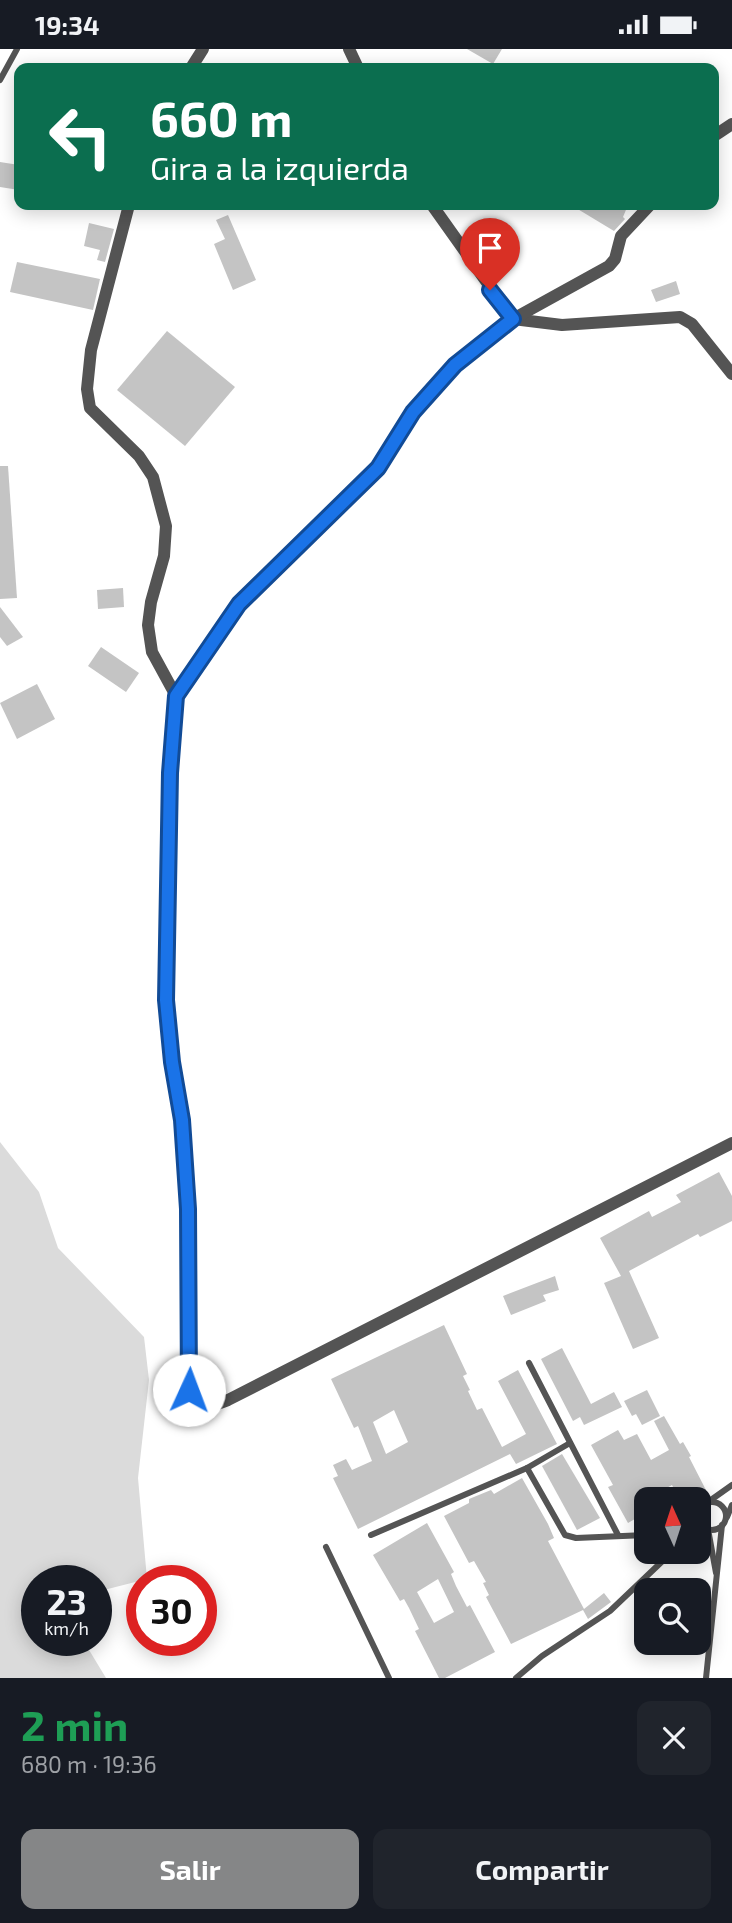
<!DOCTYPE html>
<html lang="es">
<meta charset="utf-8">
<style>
body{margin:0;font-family:"Exo 2",sans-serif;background:#20242c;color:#f1f3f6;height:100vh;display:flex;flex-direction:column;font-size:26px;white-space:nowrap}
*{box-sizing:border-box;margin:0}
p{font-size:23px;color:#9ea1a6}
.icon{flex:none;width:38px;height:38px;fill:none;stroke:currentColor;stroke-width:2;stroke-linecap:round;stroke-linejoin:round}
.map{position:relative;height:1629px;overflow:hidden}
.drawer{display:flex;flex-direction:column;background:#171b24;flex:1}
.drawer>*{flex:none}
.hud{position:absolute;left:14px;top:14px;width:705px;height:147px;border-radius:14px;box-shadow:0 4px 18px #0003;background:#0b6e4f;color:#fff;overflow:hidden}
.needle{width:46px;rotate:357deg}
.fabs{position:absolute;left:634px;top:1438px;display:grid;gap:14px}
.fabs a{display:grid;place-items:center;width:77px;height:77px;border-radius:14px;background:#171b24;box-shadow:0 4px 18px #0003;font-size:35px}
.speed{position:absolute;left:21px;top:1516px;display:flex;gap:14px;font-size:35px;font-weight:700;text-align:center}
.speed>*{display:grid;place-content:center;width:91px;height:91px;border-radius:50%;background:#171b24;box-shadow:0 4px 18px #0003;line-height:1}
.speed small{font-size:18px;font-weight:400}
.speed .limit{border:10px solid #d22;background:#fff;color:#111}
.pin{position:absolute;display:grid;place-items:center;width:60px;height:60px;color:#fff;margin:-72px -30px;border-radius:50% 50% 50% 0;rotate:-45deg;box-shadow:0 0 7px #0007}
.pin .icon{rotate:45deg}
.me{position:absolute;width:77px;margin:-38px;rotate:2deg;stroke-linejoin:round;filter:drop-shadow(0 0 5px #0008)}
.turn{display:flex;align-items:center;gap:24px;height:147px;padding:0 21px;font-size:32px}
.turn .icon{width:91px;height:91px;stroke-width:2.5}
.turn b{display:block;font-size:49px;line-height:60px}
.round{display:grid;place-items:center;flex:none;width:74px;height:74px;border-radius:14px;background:#20242c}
.head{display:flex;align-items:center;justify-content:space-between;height:119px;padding:0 21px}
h1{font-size:42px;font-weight:700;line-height:52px;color:#1e9e55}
.button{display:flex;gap:14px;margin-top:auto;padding:14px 21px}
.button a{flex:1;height:80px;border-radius:14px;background:#858687;color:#fff;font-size:28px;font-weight:700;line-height:80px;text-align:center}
.button a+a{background:#20242c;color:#f1f3f6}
.status{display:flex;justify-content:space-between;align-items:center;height:49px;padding:0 35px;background:#171b24;direction:ltr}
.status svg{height:19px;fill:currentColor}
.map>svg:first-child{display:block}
.green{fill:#dbdbdb}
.building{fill:#c4c4c4;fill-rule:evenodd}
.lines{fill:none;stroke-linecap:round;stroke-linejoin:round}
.lane{stroke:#545454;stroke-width:6}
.street{stroke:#545454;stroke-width:12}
.route-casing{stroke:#114b97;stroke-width:18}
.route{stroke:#1a73e8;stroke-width:12}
</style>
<div class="status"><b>19:34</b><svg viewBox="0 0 49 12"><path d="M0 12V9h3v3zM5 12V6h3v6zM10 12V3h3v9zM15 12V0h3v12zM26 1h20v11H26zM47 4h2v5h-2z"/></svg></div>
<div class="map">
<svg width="732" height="1629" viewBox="0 0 732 1629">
<rect width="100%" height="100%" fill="#fff"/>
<polygon class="green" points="0,1093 39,1143 58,1199 144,1288 149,1331 138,1429 147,1530 96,1543 96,1531 37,1531 37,1591 83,1591 106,1629 0,1629"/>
<g class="building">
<polygon points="467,0 502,0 493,15"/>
<polygon points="0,113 19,116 19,141 0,138"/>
<polygon points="571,156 628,156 623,168 625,170 614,182"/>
<polygon points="228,166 256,231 233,241 214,195 225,190 216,171"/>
<polygon points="89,174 114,180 105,213 97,211 100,201 84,197"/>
<polygon points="17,213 100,230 93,261 10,243"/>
<polygon points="676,232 680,245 656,253 651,241"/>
<polygon points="167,282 235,338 185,397 117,341"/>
<polygon points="0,417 8,417 17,549 0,550"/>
<polygon points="123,539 124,558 98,560 97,541"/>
<polygon points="0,558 23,588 7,597 0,588"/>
<polygon points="101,598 139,624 126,643 88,617"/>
<polygon points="37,635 55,670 17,690 0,654"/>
<polygon points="719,1123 732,1147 732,1172 700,1188 698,1185 629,1222 659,1289 633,1300 604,1234 621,1227 600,1189 649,1162 652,1168 681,1153 676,1146"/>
<polygon points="555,1227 559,1241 543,1246 546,1252 511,1266 503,1247"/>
<path d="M444,1276L467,1325L463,1327L470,1341L468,1342L477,1361L482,1359L502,1398L526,1385L498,1332L518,1321L557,1395L516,1415L510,1405L358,1480L333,1429L338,1427L333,1416L346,1410L352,1421L372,1412L358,1377L354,1379L331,1330ZM394,1361L408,1393L386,1405L373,1373Z"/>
<polygon points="562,1299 591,1355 614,1343 622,1358 584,1376 580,1368 573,1372 541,1310"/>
<polygon points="647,1341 660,1367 642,1376 636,1365 632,1367 624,1352"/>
<polygon points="664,1367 680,1395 683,1393 691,1407 689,1408 708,1445 698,1451 680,1451 672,1436 634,1457 640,1467 628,1474 608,1438 613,1436 591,1396 618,1381 624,1391 637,1385 651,1411 669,1401 654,1372"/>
<polygon points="562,1405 600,1469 577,1481 542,1417"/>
<polygon points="522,1429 548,1475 554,1489 548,1492 584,1560 604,1544 611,1553 588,1570 583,1561 511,1595 486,1548 489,1546 483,1534 486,1533 474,1512 469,1514 444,1467 469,1454 469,1450 491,1441 494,1445"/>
<path d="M427,1474L454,1523L451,1525L456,1537L467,1558L470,1556L495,1603L445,1629H439L415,1582L419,1580L409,1559L404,1550L400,1552L373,1506ZM438,1530L454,1563L434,1574L417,1543Z"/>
</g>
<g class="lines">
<g class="lane">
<polyline points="0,31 17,0"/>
<polyline points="529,1314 618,1486"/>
<polyline points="527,1419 565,1486 576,1489 646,1486"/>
<polyline points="708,1453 732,1436"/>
<circle cx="712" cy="1467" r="14"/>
<polyline points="727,1468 732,1456"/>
<polyline points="708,1480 716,1524"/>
<polyline points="371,1486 527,1419 570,1394"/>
<polyline points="326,1498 389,1629"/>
<polyline points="516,1629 542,1607 610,1562 672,1503"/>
<polyline points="706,1629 722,1476"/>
</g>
<g class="street">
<polyline points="349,0 358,19"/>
<polyline points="191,19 203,0"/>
<polyline points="714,87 732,75"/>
<polyline points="129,156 91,301 87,340 90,359 139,407 153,428 166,477 164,507 151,553 148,576 152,603 176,647 170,724 166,951 172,1013 182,1071 188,1160 189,1341 194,1355 209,1358 228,1351 732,1094"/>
<polyline points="432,156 513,270 562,276 680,268 692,275 732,325"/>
<polyline points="176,647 239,555 378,419 413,363 455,316 513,270 609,217 615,210 621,187 650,156"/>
</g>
</g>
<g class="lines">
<defs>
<polyline id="route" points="189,1341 188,1160 182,1071 172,1013 166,951 170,724 176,647 239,555 378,419 413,363 455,316 513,270 490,241"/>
</defs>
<use href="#route" class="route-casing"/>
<use href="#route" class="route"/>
</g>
</svg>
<div class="fabs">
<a><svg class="needle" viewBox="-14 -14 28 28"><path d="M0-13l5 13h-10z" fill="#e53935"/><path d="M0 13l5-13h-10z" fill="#9ea1a6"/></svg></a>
<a><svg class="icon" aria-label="search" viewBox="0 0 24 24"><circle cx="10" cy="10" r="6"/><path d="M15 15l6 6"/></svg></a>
</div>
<div class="speed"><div>23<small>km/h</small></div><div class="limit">30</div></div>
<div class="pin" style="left:490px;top:241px;background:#d93025"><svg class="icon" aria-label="arrive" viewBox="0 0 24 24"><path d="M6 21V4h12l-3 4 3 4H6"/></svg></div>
<svg class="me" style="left:189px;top:1341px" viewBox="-20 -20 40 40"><circle r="19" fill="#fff"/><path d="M0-13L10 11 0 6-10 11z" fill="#1a73e8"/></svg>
<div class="hud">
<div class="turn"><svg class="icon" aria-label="left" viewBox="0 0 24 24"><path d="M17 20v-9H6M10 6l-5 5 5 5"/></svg><div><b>660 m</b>Gira a la izquierda</div></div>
</div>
</div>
<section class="drawer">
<div class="head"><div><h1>2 min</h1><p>680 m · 19:36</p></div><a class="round"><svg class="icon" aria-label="close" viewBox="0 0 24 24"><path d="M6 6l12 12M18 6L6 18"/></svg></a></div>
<div class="button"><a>Salir</a><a>Compartir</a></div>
</section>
